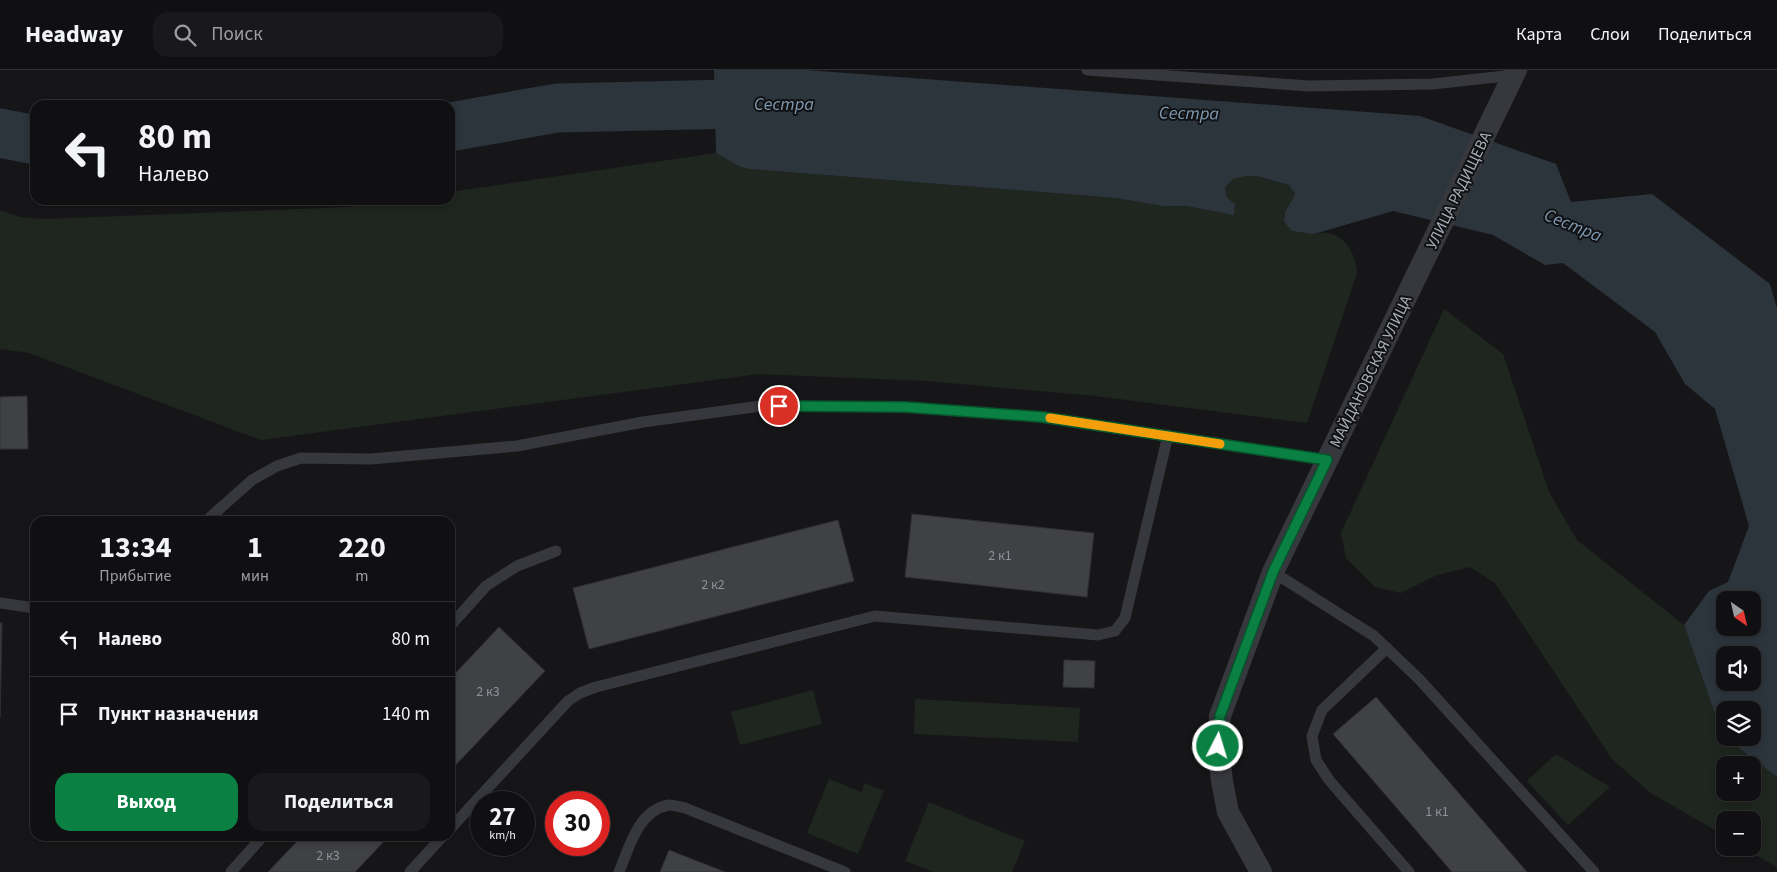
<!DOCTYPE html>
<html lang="ru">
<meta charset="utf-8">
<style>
body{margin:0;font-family:"Source Sans 3",sans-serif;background:#19191b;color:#f1f3f6;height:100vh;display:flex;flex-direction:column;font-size:19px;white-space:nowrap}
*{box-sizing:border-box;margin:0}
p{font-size:16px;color:#9c9d9f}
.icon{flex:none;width:28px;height:28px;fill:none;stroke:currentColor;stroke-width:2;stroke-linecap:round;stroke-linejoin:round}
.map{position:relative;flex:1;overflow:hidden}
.drawer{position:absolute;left:30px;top:446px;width:425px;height:325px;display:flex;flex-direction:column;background:#101012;border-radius:15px;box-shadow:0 2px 8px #0003,0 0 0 1px #303032}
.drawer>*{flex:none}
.banner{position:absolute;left:30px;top:30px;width:425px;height:105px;border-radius:15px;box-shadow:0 2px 8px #0003,0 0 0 1px #303032;background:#101012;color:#f1f3f6;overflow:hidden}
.needle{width:32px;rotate:146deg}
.buttons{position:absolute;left:1716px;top:521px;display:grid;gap:10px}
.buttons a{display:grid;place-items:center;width:45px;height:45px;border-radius:10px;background:#101012;box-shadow:0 2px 8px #0003,0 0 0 1px #303032;font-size:25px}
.speed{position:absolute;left:470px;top:721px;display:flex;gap:10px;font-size:25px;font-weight:700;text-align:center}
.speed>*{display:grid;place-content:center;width:65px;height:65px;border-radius:50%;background:#101012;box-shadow:0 2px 8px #0003,0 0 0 1px #303032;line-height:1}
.speed small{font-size:12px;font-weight:400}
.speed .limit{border:8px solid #d22;background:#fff;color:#111}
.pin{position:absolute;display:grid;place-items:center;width:42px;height:42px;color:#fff;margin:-21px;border:2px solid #fff;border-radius:50%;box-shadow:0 1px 5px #0007}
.me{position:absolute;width:55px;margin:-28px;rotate:5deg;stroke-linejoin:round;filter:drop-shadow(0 0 4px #0008)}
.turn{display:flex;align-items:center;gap:18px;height:105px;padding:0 25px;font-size:22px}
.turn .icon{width:65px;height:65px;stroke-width:2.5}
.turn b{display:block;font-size:35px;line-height:42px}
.eta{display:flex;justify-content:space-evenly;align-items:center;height:85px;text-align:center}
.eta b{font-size:30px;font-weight:700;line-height:35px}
.primary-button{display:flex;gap:10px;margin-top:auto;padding:10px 25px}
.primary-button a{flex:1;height:58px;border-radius:15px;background:#0b8043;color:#fff;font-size:20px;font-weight:700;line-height:58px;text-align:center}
.primary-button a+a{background:#19191b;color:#f1f3f6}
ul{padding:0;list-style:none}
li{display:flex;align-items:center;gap:15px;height:75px;padding:0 25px;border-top:1px solid #303032}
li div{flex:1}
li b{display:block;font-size:19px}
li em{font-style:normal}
header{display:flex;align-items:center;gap:30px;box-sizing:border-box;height:70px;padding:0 25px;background:#101012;border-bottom:1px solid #303032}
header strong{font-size:24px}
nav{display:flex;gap:28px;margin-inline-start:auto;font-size:18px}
.search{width:350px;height:45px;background:#19191b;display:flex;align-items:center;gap:12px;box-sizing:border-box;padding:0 18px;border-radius:15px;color:#9c9d9f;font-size:19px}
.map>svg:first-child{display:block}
.green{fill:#1e261f;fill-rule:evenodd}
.water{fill:#2c353c;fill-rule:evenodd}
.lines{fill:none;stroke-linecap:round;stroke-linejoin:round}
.river{stroke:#2c353c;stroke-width:49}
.building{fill:#404145;stroke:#303034}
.service{stroke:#37383d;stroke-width:11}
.minor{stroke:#37383d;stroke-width:22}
.route-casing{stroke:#07532c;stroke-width:12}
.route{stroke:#0b8043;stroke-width:9}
.slow{stroke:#f59e0b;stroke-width:9}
.labels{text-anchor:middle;stroke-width:4;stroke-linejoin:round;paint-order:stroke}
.number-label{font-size:14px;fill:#8e929b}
.street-label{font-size:16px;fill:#a8adb8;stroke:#111113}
.water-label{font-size:18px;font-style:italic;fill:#7f9bb3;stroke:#111113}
</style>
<header>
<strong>Headway</strong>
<div class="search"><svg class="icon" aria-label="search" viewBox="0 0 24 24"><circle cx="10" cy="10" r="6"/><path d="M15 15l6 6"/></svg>Поиск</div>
<nav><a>Карта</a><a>Слои</a><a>Поделиться</a></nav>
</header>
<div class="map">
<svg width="1777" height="802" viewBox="0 0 1777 802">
<rect width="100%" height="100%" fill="#161618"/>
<g class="green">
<path d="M716,83L740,97L750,99L1116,128L1162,136H1186L1234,145L1227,128L1225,118L1233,109L1246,106H1256L1289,115L1295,124L1285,142L1284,151L1291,161C1299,162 1307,163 1315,163C1319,164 1323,162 1327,163C1346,165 1356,185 1357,203L1307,353L1095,326L927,311L759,304L261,370L29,283L0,279V140L20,147L43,149L351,137L397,130H450V122Z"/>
<path d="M1444,239L1503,284L1549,422L1577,470L1684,555L1722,664L1777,707V797L1744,778H1752V750H1725V766L1649,722L1612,689L1495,513L1470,497L1437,505L1401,523L1375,517L1346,488L1341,463ZM1725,695H1752V722H1725Z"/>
<polygon points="813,620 822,654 740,675 731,642"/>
<polygon points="915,629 1080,638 1078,672 914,664"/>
<polygon points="1556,684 1610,717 1568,755 1527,711"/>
<polygon points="829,709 861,722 865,713 884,721 858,784 807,763"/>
<polygon points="929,732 1025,771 1012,802 933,802 905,791"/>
</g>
<path class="water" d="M714,0H806L1420,46L1556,94L1571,132L1652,124L1770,214L1777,238V707L1726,668H1752V640H1725V666L1722,664L1684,555L1709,521L1728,512L1749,456L1715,339L1685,314L1655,262L1563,193L1545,195L1493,165L1393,141L1314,164L1291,161L1284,151L1285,142L1295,124L1289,115L1256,106H1246L1233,109L1225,118L1227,128L1235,134L1234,145L1186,136H1162L1116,128L750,99L740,97L716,83ZM1725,530H1752V558H1725ZM1725,585H1752V612H1725Z"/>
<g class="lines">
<g class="river">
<polyline points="450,57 557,38 781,33"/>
<polyline points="0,63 35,70"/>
</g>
</g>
<g class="building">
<polygon points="27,326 28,379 0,379 0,327"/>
<polygon points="912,444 1094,463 1087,527 905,507"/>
<polygon points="838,450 854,511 589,579 573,518"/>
<polygon points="0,553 2,553 0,648"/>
<polygon points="499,557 545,601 450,701 450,609"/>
<polygon points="1064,590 1095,591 1094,618 1063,617"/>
<polygon points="1376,627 1425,684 1527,802 1452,802 1333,664"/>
<polygon points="302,766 389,766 355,802 268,802"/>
<polygon points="669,780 725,802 660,802"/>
</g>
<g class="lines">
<g class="service">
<polyline points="1087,0 1309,16 1433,14 1514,5"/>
<polyline points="206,451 252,410 277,396 301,388 371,389 517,376 643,352 761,336 905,337 1042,347 1327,390"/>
<polyline points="1273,502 1374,566 1419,609 1594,802"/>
<polyline points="0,533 35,538"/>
<polyline points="450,556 486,516 517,496 556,481"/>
<polyline points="1387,578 1322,640 1312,666 1316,690 1329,710 1409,802"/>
<polyline points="450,759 568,631 580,623 596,617 875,546 1098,565 1115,561 1125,548 1168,365"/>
<polyline points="231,802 263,766"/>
<polyline points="410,802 443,766"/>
<path d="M619,802C629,778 638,740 669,735C674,735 680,737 685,738L845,802"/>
</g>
<polyline class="minor" points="1261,802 1228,742 1222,711 1218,676 1220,646 1273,502 1516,0"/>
</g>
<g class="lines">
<defs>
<polyline id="route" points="779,336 905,337 1042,347 1327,390 1273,502 1220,646 1218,676"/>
</defs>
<use href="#route" class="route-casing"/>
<use href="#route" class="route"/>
<polyline class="slow" points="1050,348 1220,374"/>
</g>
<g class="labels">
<g class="number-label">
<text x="1000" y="490">2 к1</text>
<text x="713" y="519">2 к2</text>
<text x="488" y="626">2 к3</text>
<text x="1437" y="746">1 к1</text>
<text x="328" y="790">2 к3</text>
</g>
<g class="street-label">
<text transform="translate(1458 120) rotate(-64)" y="6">УЛИЦА РАДИЩЕВА</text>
<text transform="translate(1370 301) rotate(-64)" y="6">МАЙДАНОВСКАЯ УЛИЦА</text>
</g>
<g class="water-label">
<text x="784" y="40">Сестра</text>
<text transform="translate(1189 43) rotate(1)" y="6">Сестра</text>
<text transform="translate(1573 155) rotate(22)" y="6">Сестра</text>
</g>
</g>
</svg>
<div class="buttons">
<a><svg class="needle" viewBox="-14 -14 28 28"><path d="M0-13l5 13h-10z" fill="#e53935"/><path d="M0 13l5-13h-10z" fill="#9c9d9f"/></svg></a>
<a><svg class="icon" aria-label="sound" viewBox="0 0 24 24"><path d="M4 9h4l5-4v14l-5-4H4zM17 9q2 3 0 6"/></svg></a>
<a><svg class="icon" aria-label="layers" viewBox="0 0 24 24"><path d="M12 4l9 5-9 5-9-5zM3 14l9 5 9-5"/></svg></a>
<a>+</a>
<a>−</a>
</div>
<div class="speed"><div>27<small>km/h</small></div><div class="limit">30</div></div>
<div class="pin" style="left:779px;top:336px;background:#d93025"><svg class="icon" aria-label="arrive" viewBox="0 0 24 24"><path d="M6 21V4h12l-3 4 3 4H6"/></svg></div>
<svg class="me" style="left:1218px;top:676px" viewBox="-20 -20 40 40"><circle r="17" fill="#0b8043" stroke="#fff" stroke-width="3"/><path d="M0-11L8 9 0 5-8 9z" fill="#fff"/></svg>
<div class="banner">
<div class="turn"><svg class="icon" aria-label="left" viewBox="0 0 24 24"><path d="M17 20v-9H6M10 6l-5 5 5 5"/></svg><div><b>80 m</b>Налево</div></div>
</div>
<section class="drawer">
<div class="eta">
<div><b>13:34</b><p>Прибытие</p></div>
<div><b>1</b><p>мин</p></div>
<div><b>220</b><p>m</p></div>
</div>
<ul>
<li><svg class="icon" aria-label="left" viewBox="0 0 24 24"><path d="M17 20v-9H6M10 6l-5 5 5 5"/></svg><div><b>Налево</b></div><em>80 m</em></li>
<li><svg class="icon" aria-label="arrive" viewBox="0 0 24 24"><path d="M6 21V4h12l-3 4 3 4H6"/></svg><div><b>Пункт назначения</b></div><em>140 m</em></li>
</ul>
<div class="primary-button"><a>Выход</a><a>Поделиться</a></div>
</section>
</div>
